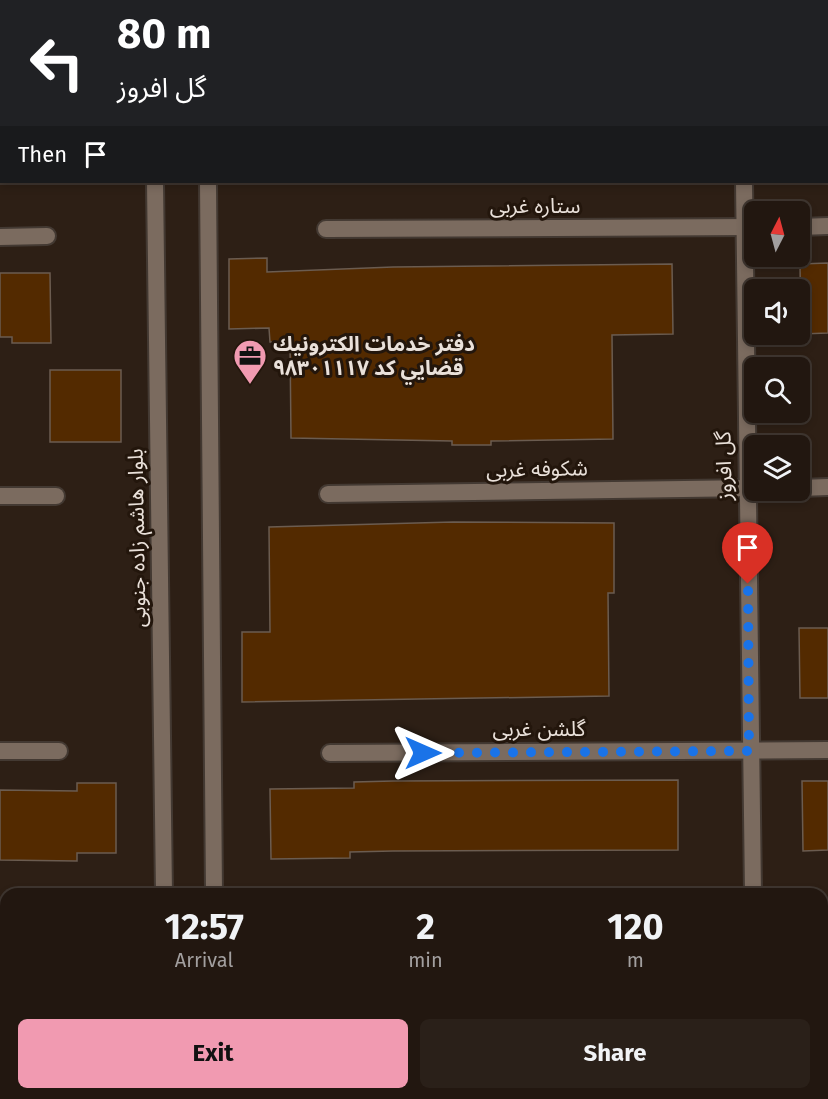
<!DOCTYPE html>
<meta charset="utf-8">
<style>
body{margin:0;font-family:"Fira Sans","Noto Sans Arabic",sans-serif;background:#2a2019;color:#f1f3f6;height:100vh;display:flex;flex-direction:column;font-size:22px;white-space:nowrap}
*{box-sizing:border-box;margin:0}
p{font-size:20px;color:#a29f9f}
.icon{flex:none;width:33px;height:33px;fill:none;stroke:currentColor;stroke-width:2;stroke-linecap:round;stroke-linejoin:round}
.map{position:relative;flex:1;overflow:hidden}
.details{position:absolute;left:0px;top:888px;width:828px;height:212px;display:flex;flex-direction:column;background:#221710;border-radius:18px 18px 0 0;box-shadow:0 3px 9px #0003,0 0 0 2px #3f3630}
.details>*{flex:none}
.guide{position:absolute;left:0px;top:0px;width:828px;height:183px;box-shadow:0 3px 9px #0003,0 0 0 2px #3f3630;background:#202124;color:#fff;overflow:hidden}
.needle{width:39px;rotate:6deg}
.fabs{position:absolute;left:744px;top:201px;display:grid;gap:12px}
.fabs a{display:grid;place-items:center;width:66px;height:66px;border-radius:9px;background:#221710;box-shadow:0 3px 9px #0003,0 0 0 2px #3f3630;font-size:30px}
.pin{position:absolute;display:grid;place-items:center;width:51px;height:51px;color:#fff;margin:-62px -26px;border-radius:50% 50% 50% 0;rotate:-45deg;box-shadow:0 0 6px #0007}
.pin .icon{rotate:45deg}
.me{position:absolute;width:66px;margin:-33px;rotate:90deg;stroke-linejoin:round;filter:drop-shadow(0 0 4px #0008)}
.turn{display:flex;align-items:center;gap:21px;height:126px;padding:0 18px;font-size:27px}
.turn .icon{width:78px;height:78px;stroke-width:2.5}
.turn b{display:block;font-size:42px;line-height:51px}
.then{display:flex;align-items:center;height:57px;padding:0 18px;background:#0003;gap:12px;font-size:22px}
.eta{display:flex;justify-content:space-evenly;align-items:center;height:102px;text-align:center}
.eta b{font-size:36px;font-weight:700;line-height:42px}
.cta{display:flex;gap:12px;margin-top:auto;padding:12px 18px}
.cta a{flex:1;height:69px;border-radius:9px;background:#f19ab1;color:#111;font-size:24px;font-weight:700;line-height:69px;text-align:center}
.cta a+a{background:#2a2019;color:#f1f3f6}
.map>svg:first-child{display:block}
.green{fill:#324c21}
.building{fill:#532a00;stroke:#6b5c50;stroke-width:1.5}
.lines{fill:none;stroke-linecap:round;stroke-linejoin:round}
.minor-casing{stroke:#433932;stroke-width:20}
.tertiary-casing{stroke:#433932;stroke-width:20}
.secondary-casing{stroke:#433932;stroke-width:20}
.minor{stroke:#7b6b5f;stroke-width:16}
.tertiary{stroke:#7b6b5f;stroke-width:16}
.secondary{stroke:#7b6b5f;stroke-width:16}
.route{stroke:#1a73e8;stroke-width:10;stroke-dasharray:0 18}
.labels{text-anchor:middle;stroke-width:6;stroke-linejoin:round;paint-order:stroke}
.street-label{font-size:21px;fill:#eae1da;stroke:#23160c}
.poi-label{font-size:21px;font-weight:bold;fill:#eae1da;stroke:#23160c;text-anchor:start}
</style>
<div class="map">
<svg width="828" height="1099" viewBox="0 0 828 1099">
<rect width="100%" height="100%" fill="#2d1f15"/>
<polygon class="green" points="822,1061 828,1061 828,1099 558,1099 558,1094 822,1094"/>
<g class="building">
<polygon points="267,258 267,272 393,267 672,264 673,334 612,335 613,439 491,441 491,445 452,445 452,441 291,438 290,342 270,342 269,328 229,329 229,259"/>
<polygon points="828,263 828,333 801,334 800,264"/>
<polygon points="0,273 50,273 51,343 12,343 12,337 0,337"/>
<rect x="50" y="370" width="71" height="72"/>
<polygon points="453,522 614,523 614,593 608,593 609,696 242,702 242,632 270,632 269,527"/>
<polygon points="799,628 828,628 828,698 800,698"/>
<polygon points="678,780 678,850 393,851 350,852 350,858 271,859 270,789 354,788 354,782 393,781"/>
<polygon points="802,781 828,781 828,850 803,851"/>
<polygon points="77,783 116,783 116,853 77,853 77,861 0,860 0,790 77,791"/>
</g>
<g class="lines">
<defs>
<g id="minor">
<polyline points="800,227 828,226"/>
<polyline points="326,229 754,227"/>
<polyline points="0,237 47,236"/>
<polyline points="800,488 828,487"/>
<polyline points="328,494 754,488"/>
<polyline points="0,496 56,496"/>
<polyline points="0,751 59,751"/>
<polyline points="330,753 828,750"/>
</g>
<g id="tertiary">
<polyline points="152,0 152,2"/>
<polyline points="206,0 206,2"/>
<polyline points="155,182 164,894"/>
<polyline points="208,182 214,894"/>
<polyline points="744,182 753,894"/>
</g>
<g id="secondary">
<polyline points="826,26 828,26"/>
<polyline points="0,27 2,27"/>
<polyline points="826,67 828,67"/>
<polyline points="0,73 2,73"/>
<polyline points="0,923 6,921"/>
<polyline points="822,939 828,939"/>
<polyline points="0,959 6,961"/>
</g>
</defs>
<use href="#minor" class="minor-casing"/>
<use href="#tertiary" class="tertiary-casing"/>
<use href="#secondary" class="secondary-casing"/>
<use href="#minor" class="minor"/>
<use href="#tertiary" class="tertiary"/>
<use href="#secondary" class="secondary"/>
</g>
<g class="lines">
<polyline class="route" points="423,753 749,751 748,584"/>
</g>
<defs>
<symbol id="office-pin" viewBox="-11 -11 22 30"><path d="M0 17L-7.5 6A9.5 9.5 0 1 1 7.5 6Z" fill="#f19ab1" stroke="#23160c"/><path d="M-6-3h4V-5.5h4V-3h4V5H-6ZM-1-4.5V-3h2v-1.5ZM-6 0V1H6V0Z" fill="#111"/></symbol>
</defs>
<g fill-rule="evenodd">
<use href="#office-pin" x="231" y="337" width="38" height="52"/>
</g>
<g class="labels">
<g class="street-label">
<text x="535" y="213">ستاره غربی</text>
<text transform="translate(724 466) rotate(-91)" y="7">گل افروز</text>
<text transform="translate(537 469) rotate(-1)" y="7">شکوفه غربی</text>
<text transform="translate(137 538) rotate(-91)" y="7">بلوار هاشم زاده جنوبی</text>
<text x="539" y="736">گلشن غربی</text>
</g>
<g class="poi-label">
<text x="273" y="351">دفتر خدمات الكترونيك<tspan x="273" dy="24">قضايي كد ٩٨٣٠١١١٧</tspan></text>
</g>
</g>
</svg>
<div class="fabs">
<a><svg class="needle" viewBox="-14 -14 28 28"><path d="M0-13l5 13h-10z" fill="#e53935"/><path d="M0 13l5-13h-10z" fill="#a29f9f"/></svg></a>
<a><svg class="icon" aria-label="sound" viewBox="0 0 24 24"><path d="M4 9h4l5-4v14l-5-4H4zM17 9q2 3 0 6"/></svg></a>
<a><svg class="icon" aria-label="search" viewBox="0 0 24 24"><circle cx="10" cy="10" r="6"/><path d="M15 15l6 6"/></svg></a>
<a><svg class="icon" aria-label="layers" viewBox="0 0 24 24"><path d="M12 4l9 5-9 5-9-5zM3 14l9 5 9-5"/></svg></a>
</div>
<div class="pin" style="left:748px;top:584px;background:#d93025"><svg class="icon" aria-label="arrive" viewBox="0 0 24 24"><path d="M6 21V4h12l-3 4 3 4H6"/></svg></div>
<svg class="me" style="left:423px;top:753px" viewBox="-20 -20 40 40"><path d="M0-17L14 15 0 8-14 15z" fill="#1a73e8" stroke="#fff" stroke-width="4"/></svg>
<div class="guide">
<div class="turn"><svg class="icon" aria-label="left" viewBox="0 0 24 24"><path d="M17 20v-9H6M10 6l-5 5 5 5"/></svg><div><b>80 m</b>گل افروز</div></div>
<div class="then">Then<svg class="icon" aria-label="arrive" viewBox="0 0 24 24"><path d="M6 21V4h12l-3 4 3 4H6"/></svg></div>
</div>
<section class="details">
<div class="eta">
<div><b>12:57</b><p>Arrival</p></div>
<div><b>2</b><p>min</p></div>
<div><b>120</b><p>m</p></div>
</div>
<div class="cta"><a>Exit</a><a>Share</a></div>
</section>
</div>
